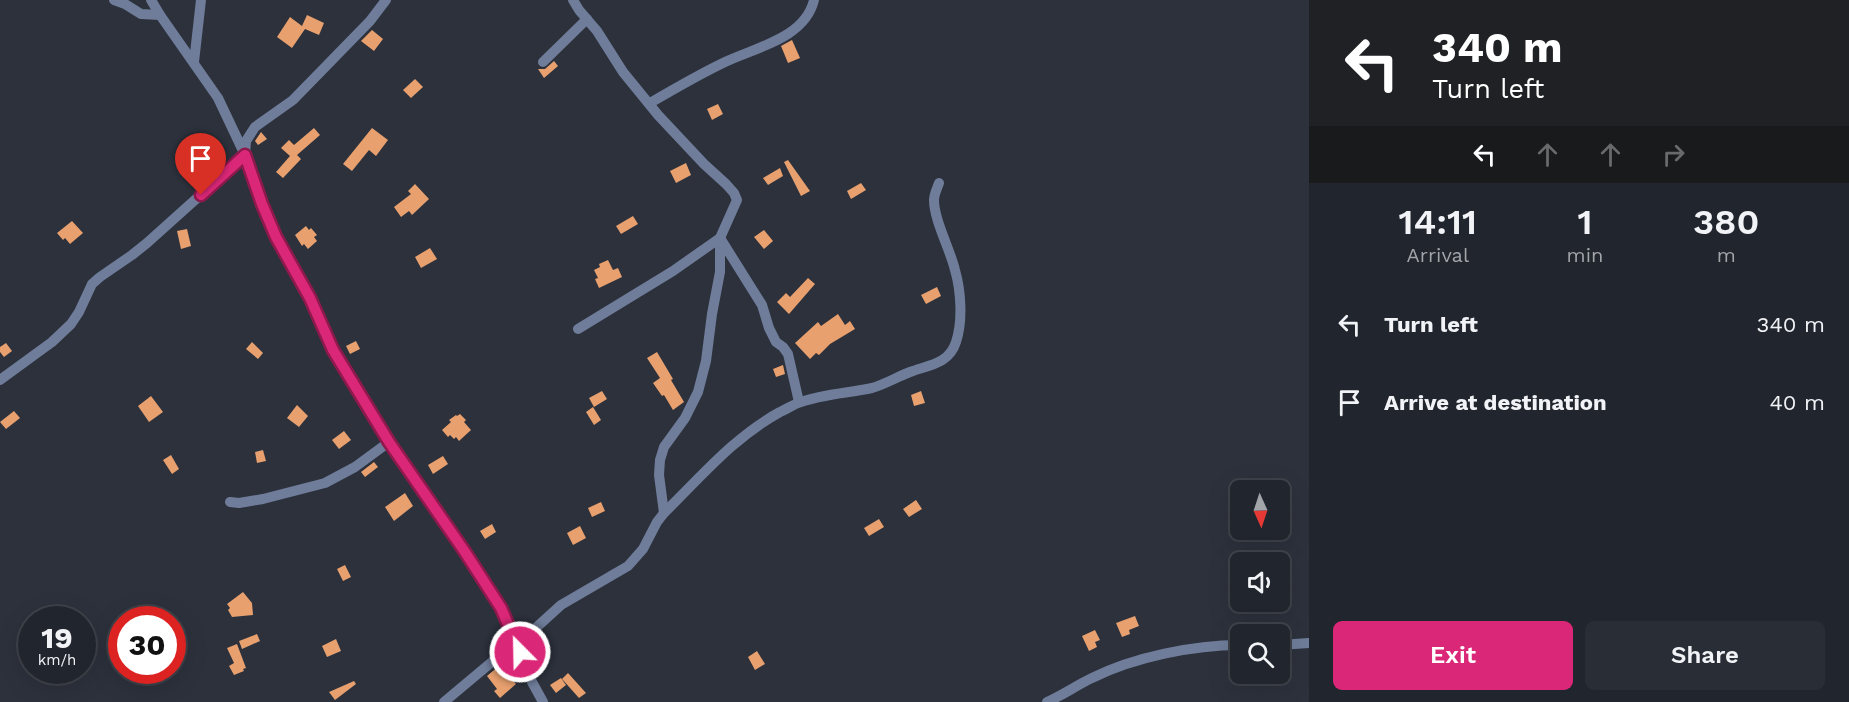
<!DOCTYPE html>
<style>
body{margin:0;font-family:"Work Sans",sans-serif;background:#292d35;color:#f1f3f6;height:100vh;display:flex;flex-direction:column;font-size:22px;white-space:nowrap}
*{box-sizing:border-box;margin:0}
p{font-size:20px;color:#a2a5aa}
.icon{flex:none;width:33px;height:33px;fill:none;stroke:currentColor;stroke-width:2;stroke-linecap:round;stroke-linejoin:round}
.map{position:relative;flex:1;overflow:hidden}
.details{display:flex;flex-direction:column;background:#21252d;width:540px}
.details>*{flex:none}
.hud{background:#202124;color:#fff;overflow:hidden}
.needle{width:39px;rotate:177deg}
.tools{position:absolute;left:1230px;top:480px;display:grid;gap:12px}
.tools a{display:grid;place-items:center;width:60px;height:60px;border-radius:9px;background:#21252d;box-shadow:0 6px 24px #0002,0 0 0 2px #3e4249;font-size:30px}
.speed{position:absolute;left:18px;top:606px;display:flex;gap:12px;font-size:30px;font-weight:700;text-align:center}
.speed>*{display:grid;place-content:center;width:78px;height:78px;border-radius:50%;background:#21252d;box-shadow:0 6px 24px #0002,0 0 0 2px #3e4249;line-height:1}
.speed small{font-size:15px;font-weight:400}
.speed .limit{border:9px solid #d22;background:#fff;color:#111}
.pin{position:absolute;display:grid;place-items:center;width:51px;height:51px;color:#fff;margin:-62px -26px;border-radius:50% 50% 50% 0;rotate:-45deg;box-shadow:0 0 6px #0007}
.pin .icon{rotate:45deg}
.me{position:absolute;width:66px;margin:-33px;rotate:337deg;stroke-linejoin:round;filter:drop-shadow(0 0 4px #0008)}
.turn{display:flex;align-items:center;gap:21px;height:126px;padding:0 24px;font-size:27px}
.turn .icon{width:78px;height:78px;stroke-width:2.5}
.turn b{display:block;font-size:42px;line-height:51px}
.lanes{display:flex;align-items:center;height:57px;padding:0 24px;background:#0003;justify-content:center;gap:30px;direction:ltr}
.lanes .off{opacity:.35}
.eta{display:flex;justify-content:space-evenly;align-items:center;height:102px;text-align:center}
.eta b{font-size:36px;font-weight:600;line-height:42px}
.primary-button{display:flex;gap:12px;margin-top:auto;padding:12px 24px}
.primary-button a{flex:1;height:69px;border-radius:9px;background:#db2777;color:#fff;font-size:24px;font-weight:600;line-height:69px;text-align:center}
.primary-button a+a{background:#292d35;color:#f1f3f6}
ul{padding:0;list-style:none}
li{display:flex;align-items:center;gap:18px;height:78px;padding:0 24px}
li div{flex:1}
li b{display:block;font-size:22px}
li em{font-style:normal}
main{display:flex;flex:1;min-height:0}
.map>svg:first-child{display:block}
.building{fill:#e8a06e}
.lines{fill:none;stroke-linecap:round;stroke-linejoin:round}
.street{stroke:#6f7d9a;stroke-width:10}
.route-casing{stroke:#8e194d;stroke-width:15}
.route{stroke:#db2777;stroke-width:10}
</style>
<main>
<div class="map">
<svg width="1309" height="702" viewBox="0 0 1309 702">
<rect width="100%" height="100%" fill="#2c313c"/>
<g class="building">
<polygon points="307,15 324,23 319,35 305,29 292,48 277,37 290,17 302,26"/>
<polygon points="372,30 383,39 374,51 361,41"/>
<polygon points="792,40 800,58 788,63 781,46"/>
<polygon points="554,61 558,66 544,78 538,69 545,69"/>
<polygon points="415,79 423,87 411,98 403,90"/>
<polygon points="718,104 723,114 712,120 707,109"/>
<polygon points="314,128 320,135 297,155 301,159 283,178 276,172 290,156 281,148 289,140 294,145"/>
<polygon points="372,128 388,140 376,156 369,150 352,171 343,164"/>
<polygon points="261,132 267,139 258,145 255,141"/>
<polygon points="788,160 810,191 801,196 784,162"/>
<polygon points="686,163 691,175 676,183 670,171"/>
<polygon points="780,168 783,176 768,185 763,178"/>
<polygon points="861,183 866,190 851,199 847,191"/>
<polygon points="415,184 429,199 412,215 409,211 401,217 394,207 411,194 408,191"/>
<polygon points="633,216 638,224 621,234 616,226"/>
<polygon points="72,221 83,233 70,244 65,238 63,240 57,233"/>
<polygon points="306,226 309,230 311,228 317,235 314,237 317,241 308,249 304,244 302,246 295,235"/>
<polygon points="187,229 191,246 181,249 177,231"/>
<polygon points="764,230 773,241 764,249 754,237"/>
<polygon points="430,248 437,259 421,268 415,257"/>
<polygon points="608,260 613,270 618,268 622,277 599,288 595,279 598,278 594,270 600,267 599,264"/>
<polygon points="808,278 815,284 789,314 777,302 786,293 790,297"/>
<polygon points="937,287 941,296 926,304 921,295"/>
<polygon points="838,314 845,325 850,321 855,329 830,344 819,355 816,353 810,359 795,343 818,322 821,326"/>
<polygon points="356,341 360,349 350,354 346,346"/>
<polygon points="252,342 263,353 258,359 246,349"/>
<polygon points="6,343 12,351 4,357 0,352 0,347"/>
<polygon points="657,352 673,379 671,380 684,402 673,410 664,395 662,396 653,383 660,378 647,358"/>
<polygon points="783,365 785,374 776,377 773,369"/>
<polygon points="602,391 607,399 594,407 589,398"/>
<polygon points="921,391 925,403 914,406 911,395"/>
<polygon points="151,396 163,412 149,422 138,406"/>
<polygon points="297,405 308,416 299,427 287,418"/>
<polygon points="593,407 601,420 594,425 586,412"/>
<polygon points="14,411 20,418 6,429 0,422"/>
<polygon points="460,414 466,420 464,422 471,430 459,441 456,437 454,439 450,435 448,437 442,430 451,422 449,420 456,415 457,416"/>
<polygon points="344,431 351,440 339,449 332,440"/>
<polygon points="263,450 266,461 257,463 255,452"/>
<polygon points="171,455 179,469 172,474 163,460"/>
<polygon points="443,456 448,464 433,474 428,465"/>
<polygon points="374,462 378,467 365,477 361,472"/>
<polygon points="405,493 413,506 394,521 385,507"/>
<polygon points="916,500 922,509 909,517 903,509"/>
<polygon points="601,502 605,511 592,517 588,508"/>
<polygon points="879,519 884,527 869,536 864,528"/>
<polygon points="492,524 496,532 485,539 480,531"/>
<polygon points="580,526 586,538 573,545 567,533"/>
<polygon points="345,565 351,577 343,581 337,569"/>
<polygon points="243,592 252,603 253,615 232,617 228,610 230,608 227,604"/>
<polygon points="1135,616 1139,626 1129,630 1130,634 1122,637 1116,623"/>
<polygon points="1095,630 1100,640 1095,642 1097,647 1089,651 1082,636"/>
<polygon points="257,634 260,641 242,649 239,641"/>
<polygon points="336,639 341,651 327,657 322,646"/>
<polygon points="237,644 246,668 243,669 244,671 234,675 229,666 234,663 227,648"/>
<polygon points="757,651 765,664 755,670 748,657"/>
<polygon points="507,664 515,673 510,677 516,684 500,698 494,691 497,689 487,676 500,665 502,668"/>
<polygon points="568,673 586,693 579,698 562,679"/>
<polygon points="561,678 566,685 556,693 550,685"/>
<polygon points="354,681 356,684 335,700 329,692"/>
</g>
<g class="lines">
<g class="street">
<polyline points="114,0 125,4 141,14 160,15"/>
<polyline points="151,0 160,15 218,98 245,155 262,204 276,237 310,298 333,350 389,442 465,552 501,608 517,641 532,682 543,702"/>
<polyline points="573,0 579,10 597,31 623,72 658,115 704,164 726,184 734,193 737,200 720,238 720,272 712,314 706,361 698,392 685,418 664,447 660,460 659,475 664,513"/>
<polyline points="194,62 201,0"/>
<polyline points="543,62 587,19"/>
<path d="M650,103C674,89 698,75 723,63C753,48 805,39 814,0"/>
<polyline points="578,329 673,271 720,238 762,305 769,328 776,342 783,347 788,354 799,402"/>
<polyline points="0,380 52,342 71,324 79,312 92,284 100,277 132,255 147,243 245,155 246,141 255,127 293,100 370,21 386,0"/>
<polyline points="230,502 239,503 263,499 325,483 355,467 389,442"/>
<polyline points="1280,645 1309,643"/>
<path d="M520,652L523,643L528,635L561,605L628,566L643,549L657,522L664,513C701,477 734,437 780,412C787,409 794,404 801,402C823,394 849,393 872,388C885,384 897,377 910,372C929,365 949,364 956,342C963,321 961,291 955,270C950,249 934,220 934,200C934,194 937,189 939,183"/>
<polyline points="444,702 517,641"/>
<path d="M1047,702C1063,695 1077,685 1092,678C1134,657 1194,645 1240,645"/>
</g>
</g>
<g class="lines">
<defs>
<polyline id="route" points="201,195 245,155 262,204 276,237 310,298 333,350 389,442 465,552 501,608 520,652"/>
</defs>
<use href="#route" class="route-casing"/>
<use href="#route" class="route"/>
</g>
</svg>
<div class="tools">
<a><svg class="needle" viewBox="-14 -14 28 28"><path d="M0-13l5 13h-10z" fill="#e53935"/><path d="M0 13l5-13h-10z" fill="#a2a5aa"/></svg></a>
<a><svg class="icon" aria-label="sound" viewBox="0 0 24 24"><path d="M4 9h4l5-4v14l-5-4H4zM17 9q2 3 0 6"/></svg></a>
<a><svg class="icon" aria-label="search" viewBox="0 0 24 24"><circle cx="10" cy="10" r="6"/><path d="M15 15l6 6"/></svg></a>
</div>
<div class="speed"><div>19<small>km/h</small></div><div class="limit">30</div></div>
<div class="pin" style="left:201px;top:195px;background:#d93025"><svg class="icon" aria-label="arrive" viewBox="0 0 24 24"><path d="M6 21V4h12l-3 4 3 4H6"/></svg></div>
<svg class="me" style="left:520px;top:652px" viewBox="-20 -20 40 40"><circle r="17" fill="#db2777" stroke="#fff" stroke-width="3"/><path d="M0-11L8 9 0 5-8 9z" fill="#fff"/></svg>
</div>
<section class="details">
<div class="hud">
<div class="turn"><svg class="icon" aria-label="left" viewBox="0 0 24 24"><path d="M17 20v-9H6M10 6l-5 5 5 5"/></svg><div><b>340 m</b>Turn left</div></div>
<div class="lanes"><svg class="icon" aria-label="left" viewBox="0 0 24 24"><path d="M17 20v-9H6M10 6l-5 5 5 5"/></svg><svg class="icon off" aria-label="ahead" viewBox="0 0 24 24"><path d="M12 20V5M6 11l6-6 6 6"/></svg><svg class="icon off" aria-label="ahead" viewBox="0 0 24 24"><path d="M12 20V5M6 11l6-6 6 6"/></svg><svg class="icon off" aria-label="right" viewBox="0 0 24 24"><path d="M7 20v-9h11M14 6l5 5-5 5"/></svg></div>
</div>
<div class="eta">
<div><b>14:11</b><p>Arrival</p></div>
<div><b>1</b><p>min</p></div>
<div><b>380</b><p>m</p></div>
</div>
<ul>
<li><svg class="icon" aria-label="left" viewBox="0 0 24 24"><path d="M17 20v-9H6M10 6l-5 5 5 5"/></svg><div><b>Turn left</b></div><em>340 m</em></li>
<li><svg class="icon" aria-label="arrive" viewBox="0 0 24 24"><path d="M6 21V4h12l-3 4 3 4H6"/></svg><div><b>Arrive at destination</b></div><em>40 m</em></li>
</ul>
<div class="primary-button"><a>Exit</a><a>Share</a></div>
</section>
</main>
